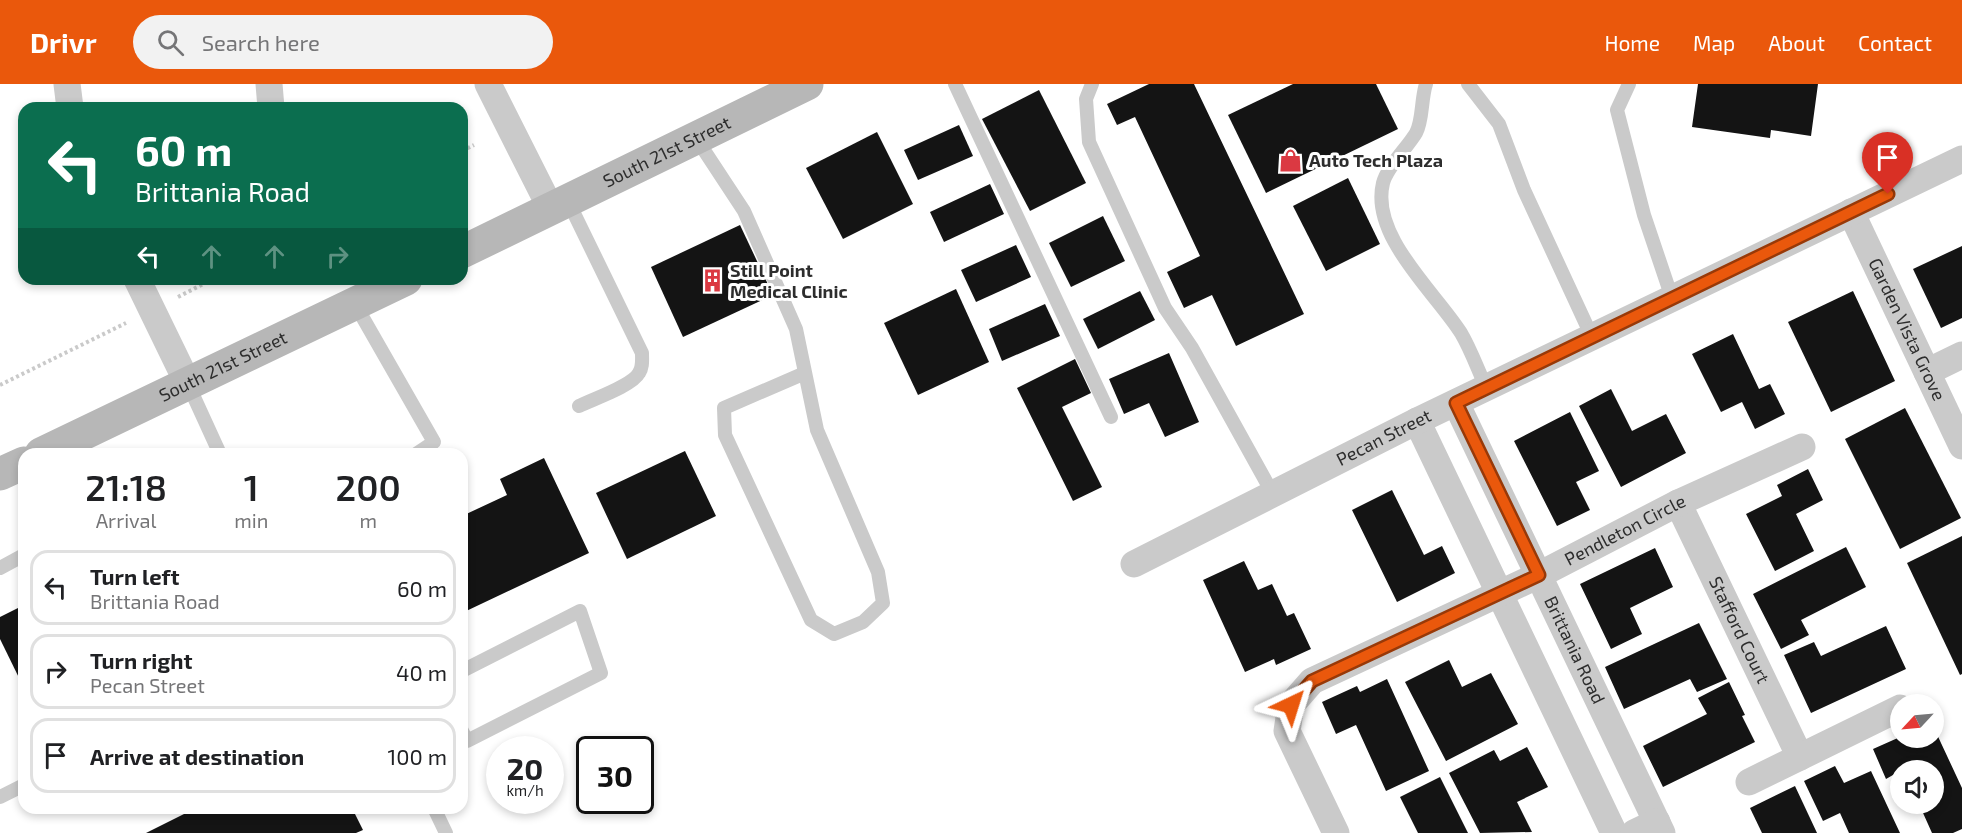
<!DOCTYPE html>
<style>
body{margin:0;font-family:"Exo 2",sans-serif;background:#f2f2f2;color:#202124;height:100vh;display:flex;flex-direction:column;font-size:22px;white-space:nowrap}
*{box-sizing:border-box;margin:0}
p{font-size:20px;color:#757577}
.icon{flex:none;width:33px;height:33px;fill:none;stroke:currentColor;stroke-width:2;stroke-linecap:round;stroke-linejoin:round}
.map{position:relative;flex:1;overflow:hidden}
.sheet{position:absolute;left:18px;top:364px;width:450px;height:366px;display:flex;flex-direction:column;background:#fff;border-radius:18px;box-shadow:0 3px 9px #0003}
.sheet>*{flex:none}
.guide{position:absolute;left:18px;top:18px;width:450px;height:183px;border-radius:18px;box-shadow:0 3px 9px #0003;background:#0b6e4f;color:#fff;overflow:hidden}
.needle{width:39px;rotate:244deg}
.fabs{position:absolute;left:1890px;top:610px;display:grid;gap:12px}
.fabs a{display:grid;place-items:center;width:54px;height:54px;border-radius:50%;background:#fff;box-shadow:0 3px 9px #0003;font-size:30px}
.speed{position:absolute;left:486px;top:652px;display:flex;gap:12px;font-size:30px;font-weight:700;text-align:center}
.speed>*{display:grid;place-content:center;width:78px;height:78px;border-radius:50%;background:#fff;box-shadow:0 3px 9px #0003;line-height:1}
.speed small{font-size:15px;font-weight:400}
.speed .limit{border:3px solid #111;border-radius:9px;background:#fff;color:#111}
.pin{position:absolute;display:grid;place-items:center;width:51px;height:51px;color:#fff;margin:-62px -26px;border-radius:50% 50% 50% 0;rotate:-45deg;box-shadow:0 0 6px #0007}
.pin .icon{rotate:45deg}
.me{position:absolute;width:66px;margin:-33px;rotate:41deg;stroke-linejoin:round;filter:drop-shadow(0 0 4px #0008)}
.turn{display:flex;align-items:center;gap:21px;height:126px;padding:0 18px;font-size:27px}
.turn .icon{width:78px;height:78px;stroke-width:2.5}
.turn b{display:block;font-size:42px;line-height:51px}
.lanes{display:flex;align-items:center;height:57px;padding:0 18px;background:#0003;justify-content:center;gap:30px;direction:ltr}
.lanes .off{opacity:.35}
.eta{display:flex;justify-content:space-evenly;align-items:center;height:102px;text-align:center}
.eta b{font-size:36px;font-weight:600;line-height:42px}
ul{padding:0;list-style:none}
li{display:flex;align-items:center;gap:18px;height:75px;margin:0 12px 9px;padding:0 6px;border:3px solid #e0e0e0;border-radius:18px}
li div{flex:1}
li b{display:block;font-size:22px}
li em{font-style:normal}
header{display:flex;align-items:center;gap:36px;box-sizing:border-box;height:84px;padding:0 30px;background:#ea580c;color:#fff}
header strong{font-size:28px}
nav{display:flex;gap:33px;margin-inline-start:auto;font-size:21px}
.search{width:420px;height:54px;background:#f2f2f2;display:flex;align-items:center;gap:15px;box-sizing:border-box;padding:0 21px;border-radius:33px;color:#757577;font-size:22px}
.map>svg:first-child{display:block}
.building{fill:#141414}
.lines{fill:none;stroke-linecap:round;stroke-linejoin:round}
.path{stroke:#cacaca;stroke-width:4;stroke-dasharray:3 3;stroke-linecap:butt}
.service{stroke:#cacaca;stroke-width:14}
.minor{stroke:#cacaca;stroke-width:27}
.secondary{stroke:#b7b7b7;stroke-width:33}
.route-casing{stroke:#983908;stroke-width:15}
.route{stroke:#ea580c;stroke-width:10}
.labels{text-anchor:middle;stroke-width:6;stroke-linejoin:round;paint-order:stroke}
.street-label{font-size:18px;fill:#2d2d2d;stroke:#fff}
.poi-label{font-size:18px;font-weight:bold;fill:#2d2d2d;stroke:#fff;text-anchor:start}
</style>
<header>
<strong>Drivr</strong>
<div class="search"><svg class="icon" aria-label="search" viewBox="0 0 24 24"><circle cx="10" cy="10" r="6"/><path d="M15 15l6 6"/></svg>Search here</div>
<nav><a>Home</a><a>Map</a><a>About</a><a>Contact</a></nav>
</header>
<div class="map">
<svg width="1962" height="749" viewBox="0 0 1962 749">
<rect width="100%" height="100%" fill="#fff"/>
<g class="building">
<polygon points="1149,0 1194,0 1304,230 1236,262 1212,211 1184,224 1167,188 1200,172 1135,33 1117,41 1107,20"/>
<polygon points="1293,0 1376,0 1398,45 1266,109 1228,31"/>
<polygon points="1698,0 1818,0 1811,52 1771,46 1770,54 1692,43"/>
<polygon points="1039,6 1086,99 1030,127 982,35"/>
<polygon points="959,41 973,72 918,96 904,66"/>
<polygon points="877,48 913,120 843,155 806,84"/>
<polygon points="1348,94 1380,160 1326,187 1293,122"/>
<polygon points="990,100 1004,130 944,158 930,128"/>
<polygon points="1103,132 1125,177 1071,203 1049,159"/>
<polygon points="740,141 773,211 683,253 651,183"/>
<polygon points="1016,161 1031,193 976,218 961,186"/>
<polygon points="1962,162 1962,234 1941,244 1913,185"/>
<polygon points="956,205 989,278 918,311 884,239"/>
<polygon points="1140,207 1155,236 1098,265 1083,235"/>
<polygon points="1853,207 1895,297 1831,328 1788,238"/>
<polygon points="1045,220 1060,252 1002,277 989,245"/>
<polygon points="1733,250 1759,305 1770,300 1785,330 1755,345 1742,318 1721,328 1692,270"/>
<polygon points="1169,269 1199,338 1165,353 1149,319 1124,330 1109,295"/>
<polygon points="1075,275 1091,309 1062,323 1102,403 1073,417 1017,304"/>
<polygon points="1611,305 1632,347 1666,330 1686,369 1621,403 1579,322"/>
<polygon points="1905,324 1961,434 1900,465 1845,355"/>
<polygon points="1570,328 1599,387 1576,398 1590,426 1557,442 1514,357"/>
<polygon points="685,367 716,432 627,475 596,409"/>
<polygon points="544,374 589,469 462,529 462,432 507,411 500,395"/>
<polygon points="1808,385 1823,416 1796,430 1814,467 1775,487 1746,430 1782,412 1777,401"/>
<polygon points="1392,406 1424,471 1442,462 1455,489 1397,518 1352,426"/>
<polygon points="1962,452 1962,590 1960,591 1907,479"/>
<polygon points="1846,463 1866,503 1801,536 1809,551 1781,565 1753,510"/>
<polygon points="1655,464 1673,503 1630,524 1642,550 1611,565 1580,500"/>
<polygon points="1244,477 1258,506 1272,500 1287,532 1294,529 1311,565 1276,581 1274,575 1245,588 1203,496"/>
<polygon points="24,521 24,604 0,555 0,533"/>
<polygon points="1699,539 1727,595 1697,608 1690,595 1624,625 1605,583"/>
<polygon points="1886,542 1906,585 1811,629 1784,571 1814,558 1821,572"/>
<polygon points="1449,576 1462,603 1491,589 1518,640 1446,677 1405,598"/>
<polygon points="1387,595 1429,687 1386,707 1356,641 1336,650 1322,618 1357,602 1360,608"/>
<polygon points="1729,598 1745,631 1742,632 1755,658 1663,703 1643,662 1707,630 1698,614"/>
<polygon points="1934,644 1962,704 1962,745 1953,749 1932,749 1919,720 1934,720 1934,687 1900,687 1886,695 1873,665 1900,653 1934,654"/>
<polygon points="1527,663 1548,703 1517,718 1532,748 1480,749 1449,689 1494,666 1500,677"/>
<polygon points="1835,682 1844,699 1871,687 1900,749 1849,749 1840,729 1823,737 1804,697"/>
<polygon points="1440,693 1468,749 1418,749 1400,713"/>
<polygon points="1795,702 1817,749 1762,749 1750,724"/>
<polygon points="196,724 352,724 363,746 356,749 146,749"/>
</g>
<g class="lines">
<g class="path">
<polyline points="462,67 474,61"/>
<polyline points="178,213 213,195"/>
<polyline points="0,301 126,239"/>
</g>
<g class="service">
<polyline points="955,0 1111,333"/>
<polyline points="1092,0 1086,15 1089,58 1165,224 1192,264 1273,410"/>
<path d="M1426,0C1421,15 1423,36 1416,49C1407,64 1387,83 1383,99C1370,152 1436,209 1461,249C1471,266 1478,286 1486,303"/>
<polyline points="1468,0 1499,40 1524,106 1592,253"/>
<polyline points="1629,0 1617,26 1644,131 1672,214"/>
<polyline points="696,54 744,127 796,245 817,346 878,488 883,519 863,538 834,550 811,536 725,351 724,324 805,289"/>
<path d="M568,117L642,269C642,276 643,283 639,289C632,302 593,315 579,322"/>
<polyline points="355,220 434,358 416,370"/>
<polyline points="188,300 220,370"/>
<polyline points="0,484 24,471"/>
<polyline points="462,587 580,527 601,589 467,657 462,647"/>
<polyline points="0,713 24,701"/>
<polyline points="434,724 446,749"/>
</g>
<g class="minor">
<polyline points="67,0 70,24"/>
<polyline points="269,0 271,24"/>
<polyline points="488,0 551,125"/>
<path id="s1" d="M1851,128L1962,362"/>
<polyline points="137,195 188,300"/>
<polyline points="1927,288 1962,271"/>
<path id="s2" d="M1456,319L1662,749"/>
<polyline points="1417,337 1614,749"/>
<path id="s3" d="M1678,419L1800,673"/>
<path id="s4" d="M1134,480L1417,337L1962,75"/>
<polyline points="1749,698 1900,624"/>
<path id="s5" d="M1336,749L1287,647L1291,621L1312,597L1539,491L1678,419L1802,363"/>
<polyline points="1634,749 1657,738"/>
</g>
<g class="secondary">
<path id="s6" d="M462,168L807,0"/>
<path id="s7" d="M41,370L406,195"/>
<polyline points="0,390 24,379"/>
</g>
</g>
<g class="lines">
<defs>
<polyline id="route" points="1291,621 1312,597 1539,491 1456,319 1888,110"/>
</defs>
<use href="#route" class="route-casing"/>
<use href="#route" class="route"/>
</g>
<defs>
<symbol id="shop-bare" viewBox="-9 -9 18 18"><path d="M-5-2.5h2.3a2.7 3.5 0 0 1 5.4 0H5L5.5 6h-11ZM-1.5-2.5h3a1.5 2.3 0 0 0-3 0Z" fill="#db3942" stroke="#fff" stroke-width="2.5" paint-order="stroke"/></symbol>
<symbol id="building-bare" viewBox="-9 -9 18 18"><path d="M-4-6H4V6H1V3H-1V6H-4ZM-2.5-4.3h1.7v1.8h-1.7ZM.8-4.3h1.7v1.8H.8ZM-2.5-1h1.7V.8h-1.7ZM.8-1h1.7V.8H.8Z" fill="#db3942" stroke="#fff" stroke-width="2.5" paint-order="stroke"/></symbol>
</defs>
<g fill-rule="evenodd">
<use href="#shop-bare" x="1274" y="60" width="33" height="33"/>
<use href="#building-bare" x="696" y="180" width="33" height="33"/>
</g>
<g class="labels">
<g class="street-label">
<text dy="6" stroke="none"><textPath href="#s6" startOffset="228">South 21st Street</textPath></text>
<text dy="6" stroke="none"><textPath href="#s1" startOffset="130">Garden Vista Grove</textPath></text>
<text dy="6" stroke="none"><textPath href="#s7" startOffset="202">South 21st Street</textPath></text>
<text dy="6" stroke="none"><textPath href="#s4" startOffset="280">Pecan Street</textPath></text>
<text dy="6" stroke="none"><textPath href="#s5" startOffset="519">Pendleton Circle</textPath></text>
<text dy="6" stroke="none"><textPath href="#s3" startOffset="141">Stafford Court</textPath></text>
<text dy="6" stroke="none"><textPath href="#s2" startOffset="274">Brittania Road</textPath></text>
</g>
<g class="poi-label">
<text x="1309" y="83">Auto Tech Plaza</text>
<text x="730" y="193">Still Point<tspan x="730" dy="21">Medical Clinic</tspan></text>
</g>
</g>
</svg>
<div class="fabs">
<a><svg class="needle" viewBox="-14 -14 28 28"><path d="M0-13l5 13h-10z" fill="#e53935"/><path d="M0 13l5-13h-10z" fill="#757577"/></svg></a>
<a><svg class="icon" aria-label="sound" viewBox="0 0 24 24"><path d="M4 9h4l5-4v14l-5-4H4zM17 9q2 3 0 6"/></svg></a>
</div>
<div class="speed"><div>20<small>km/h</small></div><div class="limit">30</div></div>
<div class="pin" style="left:1888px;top:110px;background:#d93025"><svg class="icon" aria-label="arrive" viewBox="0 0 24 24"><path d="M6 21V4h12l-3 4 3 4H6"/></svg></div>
<svg class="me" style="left:1291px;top:621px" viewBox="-20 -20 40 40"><path d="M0-17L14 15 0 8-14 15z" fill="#ea580c" stroke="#fff" stroke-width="4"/></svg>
<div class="guide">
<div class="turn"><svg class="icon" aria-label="left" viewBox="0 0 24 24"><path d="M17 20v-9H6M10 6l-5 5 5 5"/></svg><div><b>60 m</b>Brittania Road</div></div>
<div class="lanes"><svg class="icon" aria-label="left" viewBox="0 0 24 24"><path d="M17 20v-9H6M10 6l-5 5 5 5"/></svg><svg class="icon off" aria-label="ahead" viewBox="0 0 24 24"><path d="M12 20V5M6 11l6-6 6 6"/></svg><svg class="icon off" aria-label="ahead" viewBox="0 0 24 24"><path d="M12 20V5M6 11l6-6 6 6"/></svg><svg class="icon off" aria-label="right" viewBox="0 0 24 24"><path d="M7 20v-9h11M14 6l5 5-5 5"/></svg></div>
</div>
<section class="sheet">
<div class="eta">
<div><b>21:18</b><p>Arrival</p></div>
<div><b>1</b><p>min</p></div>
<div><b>200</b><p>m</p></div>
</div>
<ul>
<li><svg class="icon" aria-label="left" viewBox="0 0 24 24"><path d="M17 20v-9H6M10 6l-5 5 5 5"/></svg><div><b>Turn left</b><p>Brittania Road</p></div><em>60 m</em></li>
<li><svg class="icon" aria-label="right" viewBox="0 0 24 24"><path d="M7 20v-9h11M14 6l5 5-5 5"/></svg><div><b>Turn right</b><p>Pecan Street</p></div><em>40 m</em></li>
<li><svg class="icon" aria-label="arrive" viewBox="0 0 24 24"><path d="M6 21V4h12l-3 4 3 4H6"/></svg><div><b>Arrive at destination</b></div><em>100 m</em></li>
</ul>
</section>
</div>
